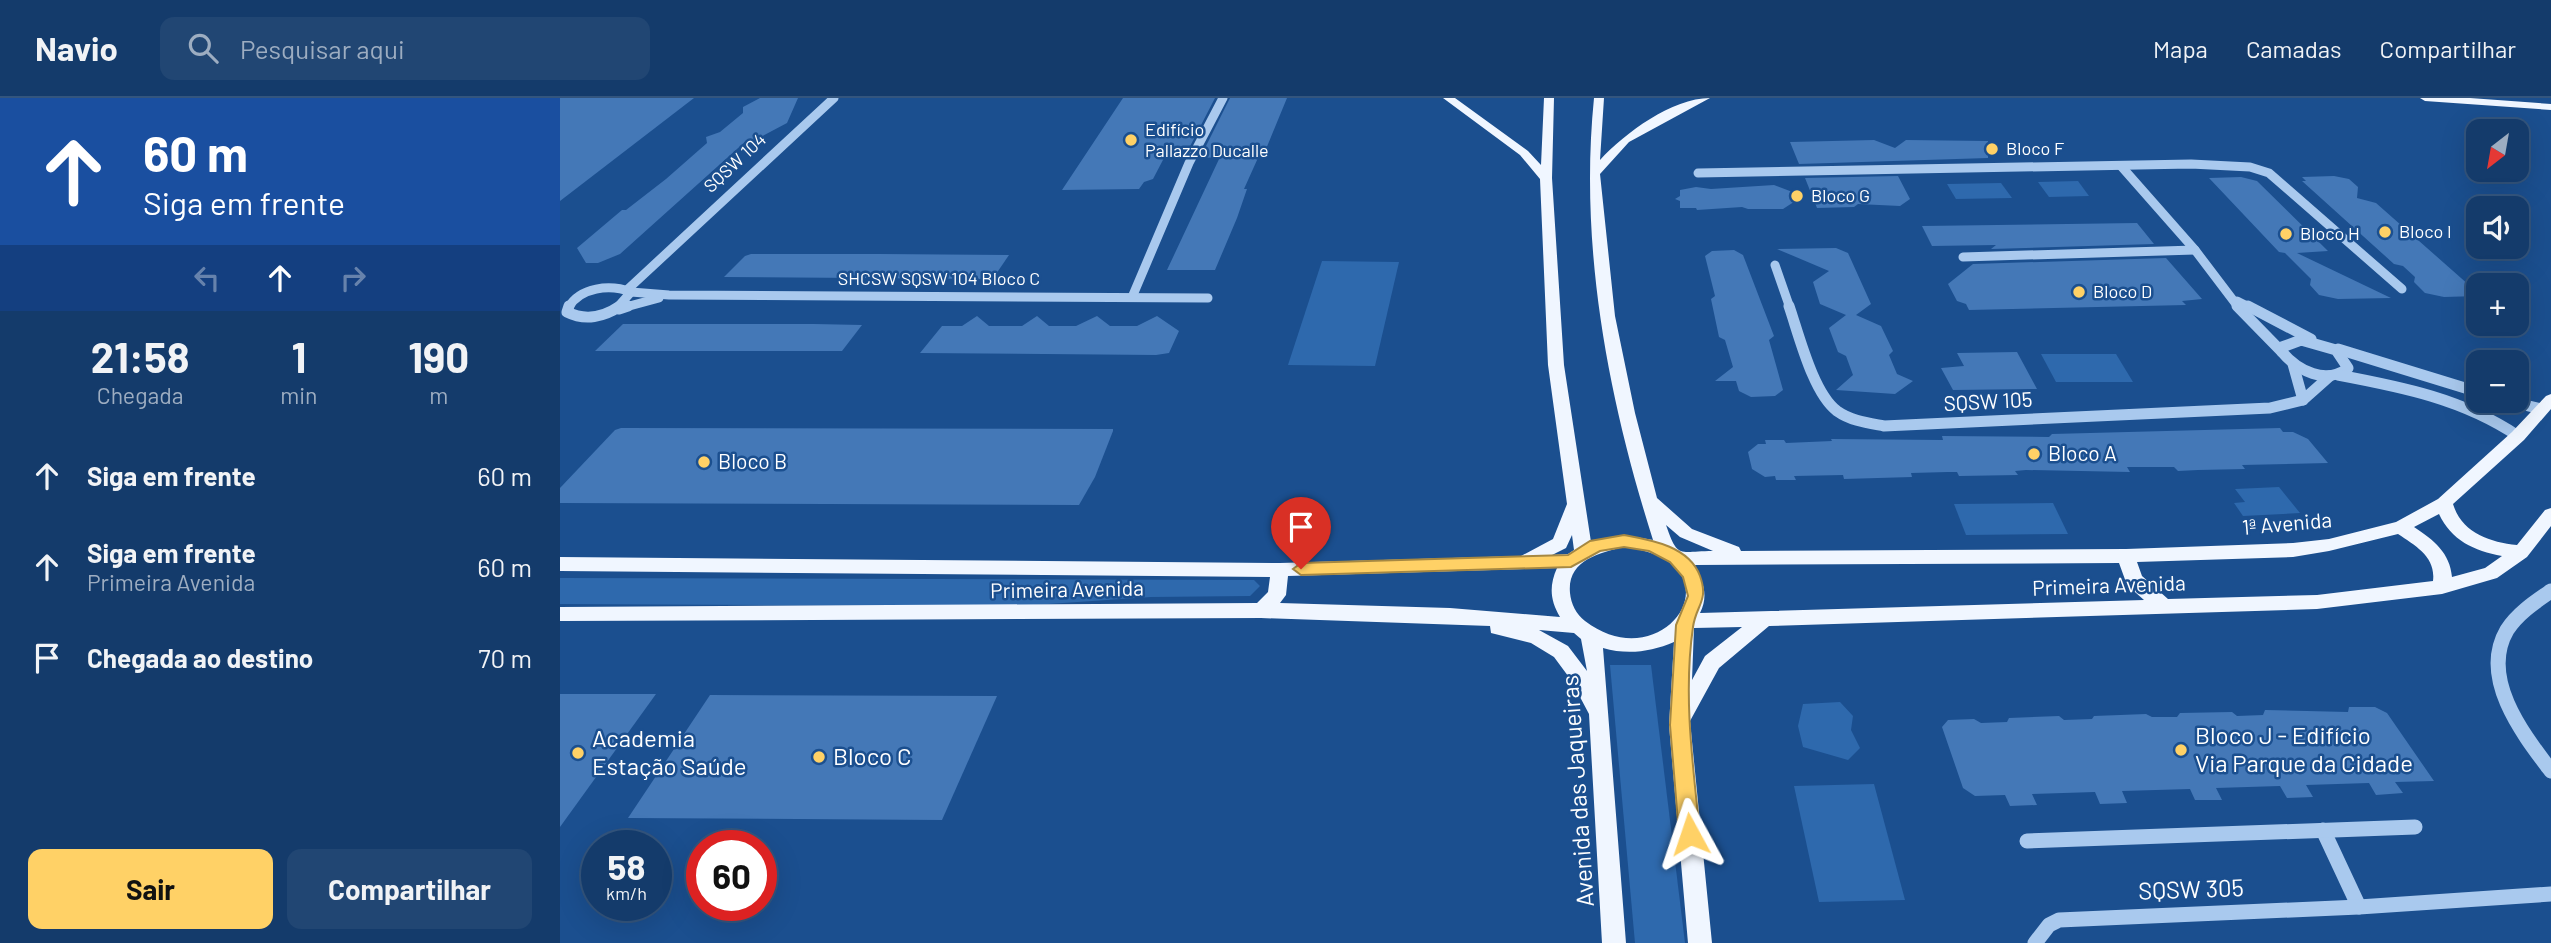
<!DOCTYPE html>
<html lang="pt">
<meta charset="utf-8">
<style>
body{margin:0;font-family:Barlow,sans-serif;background:#214673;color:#f1f3f6;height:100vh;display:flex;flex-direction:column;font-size:26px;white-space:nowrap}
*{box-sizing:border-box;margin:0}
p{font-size:23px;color:#9dadc1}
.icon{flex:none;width:38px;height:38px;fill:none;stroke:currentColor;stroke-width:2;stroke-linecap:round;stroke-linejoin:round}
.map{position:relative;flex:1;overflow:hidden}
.details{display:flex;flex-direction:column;background:#143b6b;width:560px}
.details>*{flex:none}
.hud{background:#1a4fa0;color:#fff;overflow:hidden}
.needle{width:46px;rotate:211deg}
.fabs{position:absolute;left:1906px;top:21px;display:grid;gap:14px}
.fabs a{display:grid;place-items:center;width:63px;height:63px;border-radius:14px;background:#143b6b;box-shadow:0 7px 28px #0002,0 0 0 2px #33557e;font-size:35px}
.speed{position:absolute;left:21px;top:732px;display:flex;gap:14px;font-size:35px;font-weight:700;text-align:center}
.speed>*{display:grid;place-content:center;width:91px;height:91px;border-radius:50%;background:#143b6b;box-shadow:0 7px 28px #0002,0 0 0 2px #33557e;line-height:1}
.speed small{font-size:18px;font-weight:400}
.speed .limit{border:10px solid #d22;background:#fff;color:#111}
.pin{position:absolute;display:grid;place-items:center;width:60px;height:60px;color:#fff;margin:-72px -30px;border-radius:50% 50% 50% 0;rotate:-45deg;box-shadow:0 0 7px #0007}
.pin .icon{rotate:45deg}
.me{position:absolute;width:77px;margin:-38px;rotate:355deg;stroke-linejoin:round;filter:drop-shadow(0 0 5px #0008)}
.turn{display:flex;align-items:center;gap:24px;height:147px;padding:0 28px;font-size:32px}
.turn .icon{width:91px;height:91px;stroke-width:2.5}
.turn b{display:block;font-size:49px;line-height:60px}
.lanes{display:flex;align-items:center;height:66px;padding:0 28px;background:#0003;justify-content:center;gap:35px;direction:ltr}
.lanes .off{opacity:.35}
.eta{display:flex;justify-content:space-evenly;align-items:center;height:119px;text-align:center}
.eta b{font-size:42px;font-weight:700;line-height:49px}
.cta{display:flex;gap:14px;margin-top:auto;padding:14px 28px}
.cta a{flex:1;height:80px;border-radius:14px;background:#ffd166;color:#111;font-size:28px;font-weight:700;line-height:80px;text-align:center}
.cta a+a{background:#214673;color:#f1f3f6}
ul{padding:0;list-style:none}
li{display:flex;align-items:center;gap:21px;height:91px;padding:0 28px}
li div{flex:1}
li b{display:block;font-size:26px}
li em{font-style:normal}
header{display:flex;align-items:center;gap:42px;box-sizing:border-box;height:98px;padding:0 35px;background:#143b6b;border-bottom:2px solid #33557e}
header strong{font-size:33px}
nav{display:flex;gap:38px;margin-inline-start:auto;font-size:24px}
.search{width:490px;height:63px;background:#214673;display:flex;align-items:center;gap:18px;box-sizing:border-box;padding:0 24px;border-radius:14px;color:#9dadc1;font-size:26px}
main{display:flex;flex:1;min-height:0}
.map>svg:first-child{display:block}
.green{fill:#2e69ad}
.building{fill:#4478b7}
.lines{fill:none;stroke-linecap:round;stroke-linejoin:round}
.minor-far2{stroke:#a9c9ee;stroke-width:9}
.minor-far1{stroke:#a9c9ee;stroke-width:11}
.minor{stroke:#a9c9ee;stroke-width:15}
.major{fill:#f0f6ff;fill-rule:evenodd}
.route{fill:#ffd166;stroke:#a68842;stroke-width:2}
.poi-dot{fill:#ffd166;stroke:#1b4f8f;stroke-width:2.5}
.labels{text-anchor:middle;stroke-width:5;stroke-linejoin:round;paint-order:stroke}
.far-poi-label{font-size:18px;fill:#fff;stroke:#1b4f8f;text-anchor:start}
.far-street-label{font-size:18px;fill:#fff;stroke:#1b4f8f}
.street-label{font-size:21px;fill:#fff;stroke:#1b4f8f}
.poi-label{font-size:21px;fill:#fff;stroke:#1b4f8f;text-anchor:start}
.near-poi-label{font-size:24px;fill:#fff;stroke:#1b4f8f;text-anchor:start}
.near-street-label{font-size:24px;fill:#fff;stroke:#1b4f8f}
</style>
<header>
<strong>Navio</strong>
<div class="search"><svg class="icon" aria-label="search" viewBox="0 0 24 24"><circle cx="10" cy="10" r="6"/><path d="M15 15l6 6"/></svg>Pesquisar aqui</div>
<nav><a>Mapa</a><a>Camadas</a><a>Compartilhar</a></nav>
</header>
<main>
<section class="details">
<div class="hud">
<div class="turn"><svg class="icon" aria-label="ahead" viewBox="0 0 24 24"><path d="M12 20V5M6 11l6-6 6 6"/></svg><div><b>60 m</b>Siga em frente</div></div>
<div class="lanes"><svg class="icon off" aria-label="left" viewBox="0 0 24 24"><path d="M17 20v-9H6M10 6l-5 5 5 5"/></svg><svg class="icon" aria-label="ahead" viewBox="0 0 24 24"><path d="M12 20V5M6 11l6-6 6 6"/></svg><svg class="icon off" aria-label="right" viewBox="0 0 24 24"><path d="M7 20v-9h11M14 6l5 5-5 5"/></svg></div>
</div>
<div class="eta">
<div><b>21:58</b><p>Chegada</p></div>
<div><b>1</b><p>min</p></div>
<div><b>190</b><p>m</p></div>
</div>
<ul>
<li><svg class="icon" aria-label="ahead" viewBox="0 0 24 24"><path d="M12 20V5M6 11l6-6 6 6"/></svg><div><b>Siga em frente</b></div><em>60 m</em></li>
<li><svg class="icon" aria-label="ahead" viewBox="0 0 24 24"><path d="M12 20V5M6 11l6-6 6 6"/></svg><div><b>Siga em frente</b><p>Primeira Avenida</p></div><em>60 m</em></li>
<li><svg class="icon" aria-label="arrive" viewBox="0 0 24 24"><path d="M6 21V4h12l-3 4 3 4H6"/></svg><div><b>Chegada ao destino</b></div><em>70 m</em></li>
</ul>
<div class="cta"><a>Sair</a><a>Compartilhar</a></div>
</section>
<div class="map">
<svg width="1991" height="845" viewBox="0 0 1991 845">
<rect width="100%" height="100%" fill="#1b4f8f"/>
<g class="green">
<polygon points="1518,83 1529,98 1489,99 1478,84"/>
<polygon points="1441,85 1452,100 1396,101 1387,86"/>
<polygon points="762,163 839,164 815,268 728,267"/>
<polygon points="1481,256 1556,256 1573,284 1496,284"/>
<polygon points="1719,389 1740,415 1683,418 1674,405 1685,404 1675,391"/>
<polygon points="1493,405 1508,436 1406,437 1394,406"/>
<polygon points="0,480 694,482 700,488 690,498 591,499 459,508 0,506"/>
<polygon points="1050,567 1091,567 1125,845 1075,845"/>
<polygon points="1280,604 1293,618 1291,632 1300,650 1288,662 1243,649 1238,628 1243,606"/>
<polygon points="1314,686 1345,802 1259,804 1234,688"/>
</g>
<g class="building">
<polygon points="0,0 134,0 0,103"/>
<polygon points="200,0 238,0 227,25 193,43 187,42 60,156 38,165 26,165 17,150 62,112 66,112 106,81 147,45 146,39 160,34 183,15 183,9"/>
<polygon points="563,0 655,0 624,60 604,60 593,81 584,84 579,91 502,92"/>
<polygon points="670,0 727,0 706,51 702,51 684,91 687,91 677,120 655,172 607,172 660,59 640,60"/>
<polygon points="1314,42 1335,50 1346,42 1428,43 1428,60 1239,66 1230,44"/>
<polygon points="1338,78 1350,101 1340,108 1298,106 1294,109 1257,110 1245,80"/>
<polygon points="1774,78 1789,81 1798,89 1797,100 1816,105 1918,195 1918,198 1884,199 1865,195 1854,184 1855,179 1843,168 1834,166 1742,83 1746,83 1742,79"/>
<polygon points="1681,79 1697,83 1768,153 1737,155 1831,200 1778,201 1759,197 1750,187 1751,181 1725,155 1719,154 1649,80"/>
<polygon points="1214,87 1243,98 1223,111 1188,111 1182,109 1137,112 1136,110 1120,110 1120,103 1115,101 1120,98 1120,92 1136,89 1151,91"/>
<polygon points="1577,125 1594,146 1431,151 1436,147 1372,148 1362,128"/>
<polygon points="1276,150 1288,155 1311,206 1296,217 1321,228 1333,253 1329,257 1337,276 1353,283 1335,296 1276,292 1293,277 1286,258 1278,254 1269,230 1286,217 1260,206 1253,184 1269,173 1217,151"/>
<polygon points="1174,152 1183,157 1214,238 1209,242 1223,292 1215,298 1191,299 1179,293 1176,283 1155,283 1173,269 1165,242 1159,239 1151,201 1155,198 1145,158 1152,153"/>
<polygon points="191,156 320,156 449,157 434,179 429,181 164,179 185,158"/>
<polygon points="1606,160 1642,201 1622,203 1626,207 1409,212 1406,206 1397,203 1388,186 1413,166"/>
<polygon points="417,218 429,228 462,228 477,218 489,228 516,228 537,218 550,228 577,228 597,218 619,233 609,255 596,257 360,255 382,228 402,228"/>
<polygon points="63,226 254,226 302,227 282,253 35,253"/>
<polygon points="1457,254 1477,291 1393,292 1381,270 1404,268 1397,255"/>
<polygon points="61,330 553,331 553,333 535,379 519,407 0,405 0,390 55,332"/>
<polygon points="1720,330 1723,334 1733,334 1748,341 1768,365 1682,367 1685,371 1638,372 1618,373 1614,369 1567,369 1570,374 1466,372 1455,373 1458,377 1399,378 1397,374 1388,374 1351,375 1352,379 1284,381 1283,377 1234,378 1236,382 1216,382 1215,378 1205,379 1192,371 1188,354 1198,346 1206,346 1205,342 1224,342 1226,345 1272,343 1271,341 1383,342 1382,338 1489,339 1492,336"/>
<polygon points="0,596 96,596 0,729"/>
<polygon points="150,597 437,598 382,722 68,720"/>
<polygon points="1789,609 1815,609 1827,615 1874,683 1835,684 1843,695 1816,697 1809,685 1746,687 1753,699 1727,700 1720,688 1656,690 1662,702 1635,702 1630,691 1562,693 1567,705 1540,706 1535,694 1472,696 1477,707 1450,708 1445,697 1415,698 1403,690 1382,629 1388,622 1414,621 1421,625 1447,624 1449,620 1499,618 1504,622 1532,621 1534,618 1586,616 1592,619 1617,619 1620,615 1672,614 1677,618 1703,617 1705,612 1788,614"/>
</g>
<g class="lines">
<g class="minor-far2">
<polyline points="1561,68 1635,152 1679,210"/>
<polyline points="1138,75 1631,66 1690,69 1709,75 1842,191"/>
<polyline points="1403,159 1635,152"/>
<polyline points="1215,167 1230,210"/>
<polyline points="68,191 274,0"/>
<polyline points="71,194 109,197 648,200"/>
<polyline points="573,197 629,65 663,0"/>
<polyline points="1677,203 1691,210"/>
<path d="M8,210C20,189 50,186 71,194L57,210"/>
<polyline points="62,210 99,200"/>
</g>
<g class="minor-far1">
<path d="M9,208L7,214C25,223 44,219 60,208"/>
<path d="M1229,208C1239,237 1253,295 1277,313C1291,323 1308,325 1324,328L1710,310L1743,302L1770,278"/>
<polyline points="1677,208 1722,254"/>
<polyline points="1688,208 1751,241"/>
<polyline points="59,211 68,208"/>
<path d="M1741,242L1776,252L1788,270C1766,287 1738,273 1722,254V249Z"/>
<polyline points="1778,251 1918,294"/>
<polyline points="1733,266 1743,302"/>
<path d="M1778,277C1842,289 1903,301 1958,338"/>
<polyline points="1948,303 1981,311"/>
</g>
<g class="minor">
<path d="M1991,493C1975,504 1958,515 1947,532C1919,580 1963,636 1991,673"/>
<polyline points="1763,732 1799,809"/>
<polyline points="1467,743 1855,729"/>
<polyline points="1475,845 1489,827 1499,822 1799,809 1991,796"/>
</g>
<g class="major">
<path d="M883,0H895L968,53L981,67L984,0H994L992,80L1004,267L1031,444L1064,437L1093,442C1048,300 1019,149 1034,0H1044L1040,62C1065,35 1112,0 1150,0L1069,44L1040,76L1055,218L1075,315L1097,400L1132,431L1179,449L1181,453L1566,451L1733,445L1769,441L1836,424L1878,401L1952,334L1986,298L1991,296V311L1964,342L1893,406C1902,435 1929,444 1957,447L1985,412L1991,410V428L1967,459L1937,480L1882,496L1757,511L1209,528L1159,570L1130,623L1152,845H1128L1109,627L1114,544C1091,554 1067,557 1043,550L1066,845H1042L1029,616L1011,582L994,559L971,545L931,535L930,528L701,520L0,523V509L697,505L708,494L710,479L0,473V459L720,465L961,458L993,441L1007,406L988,267L980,81L960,57ZM1879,416C1891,442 1914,453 1942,458L1925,470L1892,479C1890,455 1874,442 1854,429ZM1106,427L1120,439L1153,453C1119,453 1118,462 1106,427ZM1838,436C1856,448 1876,459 1873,483L1757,497L1608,501L1582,478L1577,464L1733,459L1769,453ZM1012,437L1014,452L1008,456L992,457L1006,450ZM1064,449C1185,464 1105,584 1025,523C1016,516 1011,506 1010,495C1007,463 1038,455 1064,449ZM1559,465L1567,487L1584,502L1140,515C1149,497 1143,483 1134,467ZM997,470C989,488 990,502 1000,519L890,510L720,505L726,497L728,478ZM1182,529L1145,558L1132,582L1134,530ZM979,532L1014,535L1021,541L1027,573L1008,548Z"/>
<polygon points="1860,0 1910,0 1991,6 1991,12 1865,3"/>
</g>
</g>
<path class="route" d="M1064,437C1091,442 1129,448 1140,478C1149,503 1136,507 1133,529C1123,597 1133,668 1140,736L1137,743L1130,745L1122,743L1119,736L1110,627L1116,527L1128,498L1123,479L1110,464L1089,453L1064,449L1040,453L1011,469L741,477L733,471L741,465L1008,457L1030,443Z"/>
<g class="poi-dot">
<circle cx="571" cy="42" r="7"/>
<circle cx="1432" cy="51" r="7"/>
<circle cx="1237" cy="98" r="7"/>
<circle cx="1825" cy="134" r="7"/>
<circle cx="1726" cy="136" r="7"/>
<circle cx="1519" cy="194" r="7"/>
<circle cx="1474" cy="356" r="7"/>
<circle cx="144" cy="364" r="7"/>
<circle cx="1621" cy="652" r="7"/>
<circle cx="18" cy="655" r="7"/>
<circle cx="259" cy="659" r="7"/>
</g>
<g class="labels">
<g class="far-poi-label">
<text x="585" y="38">Edifício<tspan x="585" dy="21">Pallazzo Ducalle</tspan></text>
<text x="1446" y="57">Bloco F</text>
<text x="1251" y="104">Bloco G</text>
<text x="1839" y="140">Bloco I</text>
<text x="1740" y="142">Bloco H</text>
<text x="1533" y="200">Bloco D</text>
</g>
<g class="far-street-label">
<text transform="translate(175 65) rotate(-43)" y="6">SQSW 104</text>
<text x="379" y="187">SHCSW SQSW 104 Bloco C</text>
</g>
<g class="street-label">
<text transform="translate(1428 304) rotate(-3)" y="7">SQSW 105</text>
<text transform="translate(1727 426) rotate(-5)" y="7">1ª Avenida</text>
<text transform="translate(1549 488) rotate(-2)" y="7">Primeira Avenida</text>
<text transform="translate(507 492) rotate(-1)" y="7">Primeira Avenida</text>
</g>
<g class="poi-label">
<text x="1488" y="363">Bloco A</text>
<text x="158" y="371">Bloco B</text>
</g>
<g class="near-poi-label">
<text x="1635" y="646">Bloco J - Edifício<tspan x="1635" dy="28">Via Parque da Cidade</tspan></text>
<text x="32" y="649">Academia<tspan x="32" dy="28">Estação Saúde</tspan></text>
<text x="273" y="667">Bloco C</text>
</g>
<g class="near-street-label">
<text transform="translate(1018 693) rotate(-94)" y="8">Avenida das Jaqueiras</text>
<text transform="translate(1631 792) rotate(-2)" y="8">SQSW 305</text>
</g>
</g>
</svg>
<div class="fabs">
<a><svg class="needle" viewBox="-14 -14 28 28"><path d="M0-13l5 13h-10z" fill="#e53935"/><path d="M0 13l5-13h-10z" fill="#9dadc1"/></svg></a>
<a><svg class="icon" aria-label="sound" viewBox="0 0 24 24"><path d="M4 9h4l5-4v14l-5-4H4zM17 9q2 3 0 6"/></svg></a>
<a>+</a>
<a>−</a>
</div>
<div class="speed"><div>58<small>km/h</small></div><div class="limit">60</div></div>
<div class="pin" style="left:741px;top:471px;background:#d93025"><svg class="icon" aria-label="arrive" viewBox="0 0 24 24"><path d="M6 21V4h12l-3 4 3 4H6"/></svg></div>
<svg class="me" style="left:1130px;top:736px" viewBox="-20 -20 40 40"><path d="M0-17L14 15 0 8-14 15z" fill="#ffd166" stroke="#fff" stroke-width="4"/></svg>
</div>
</main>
